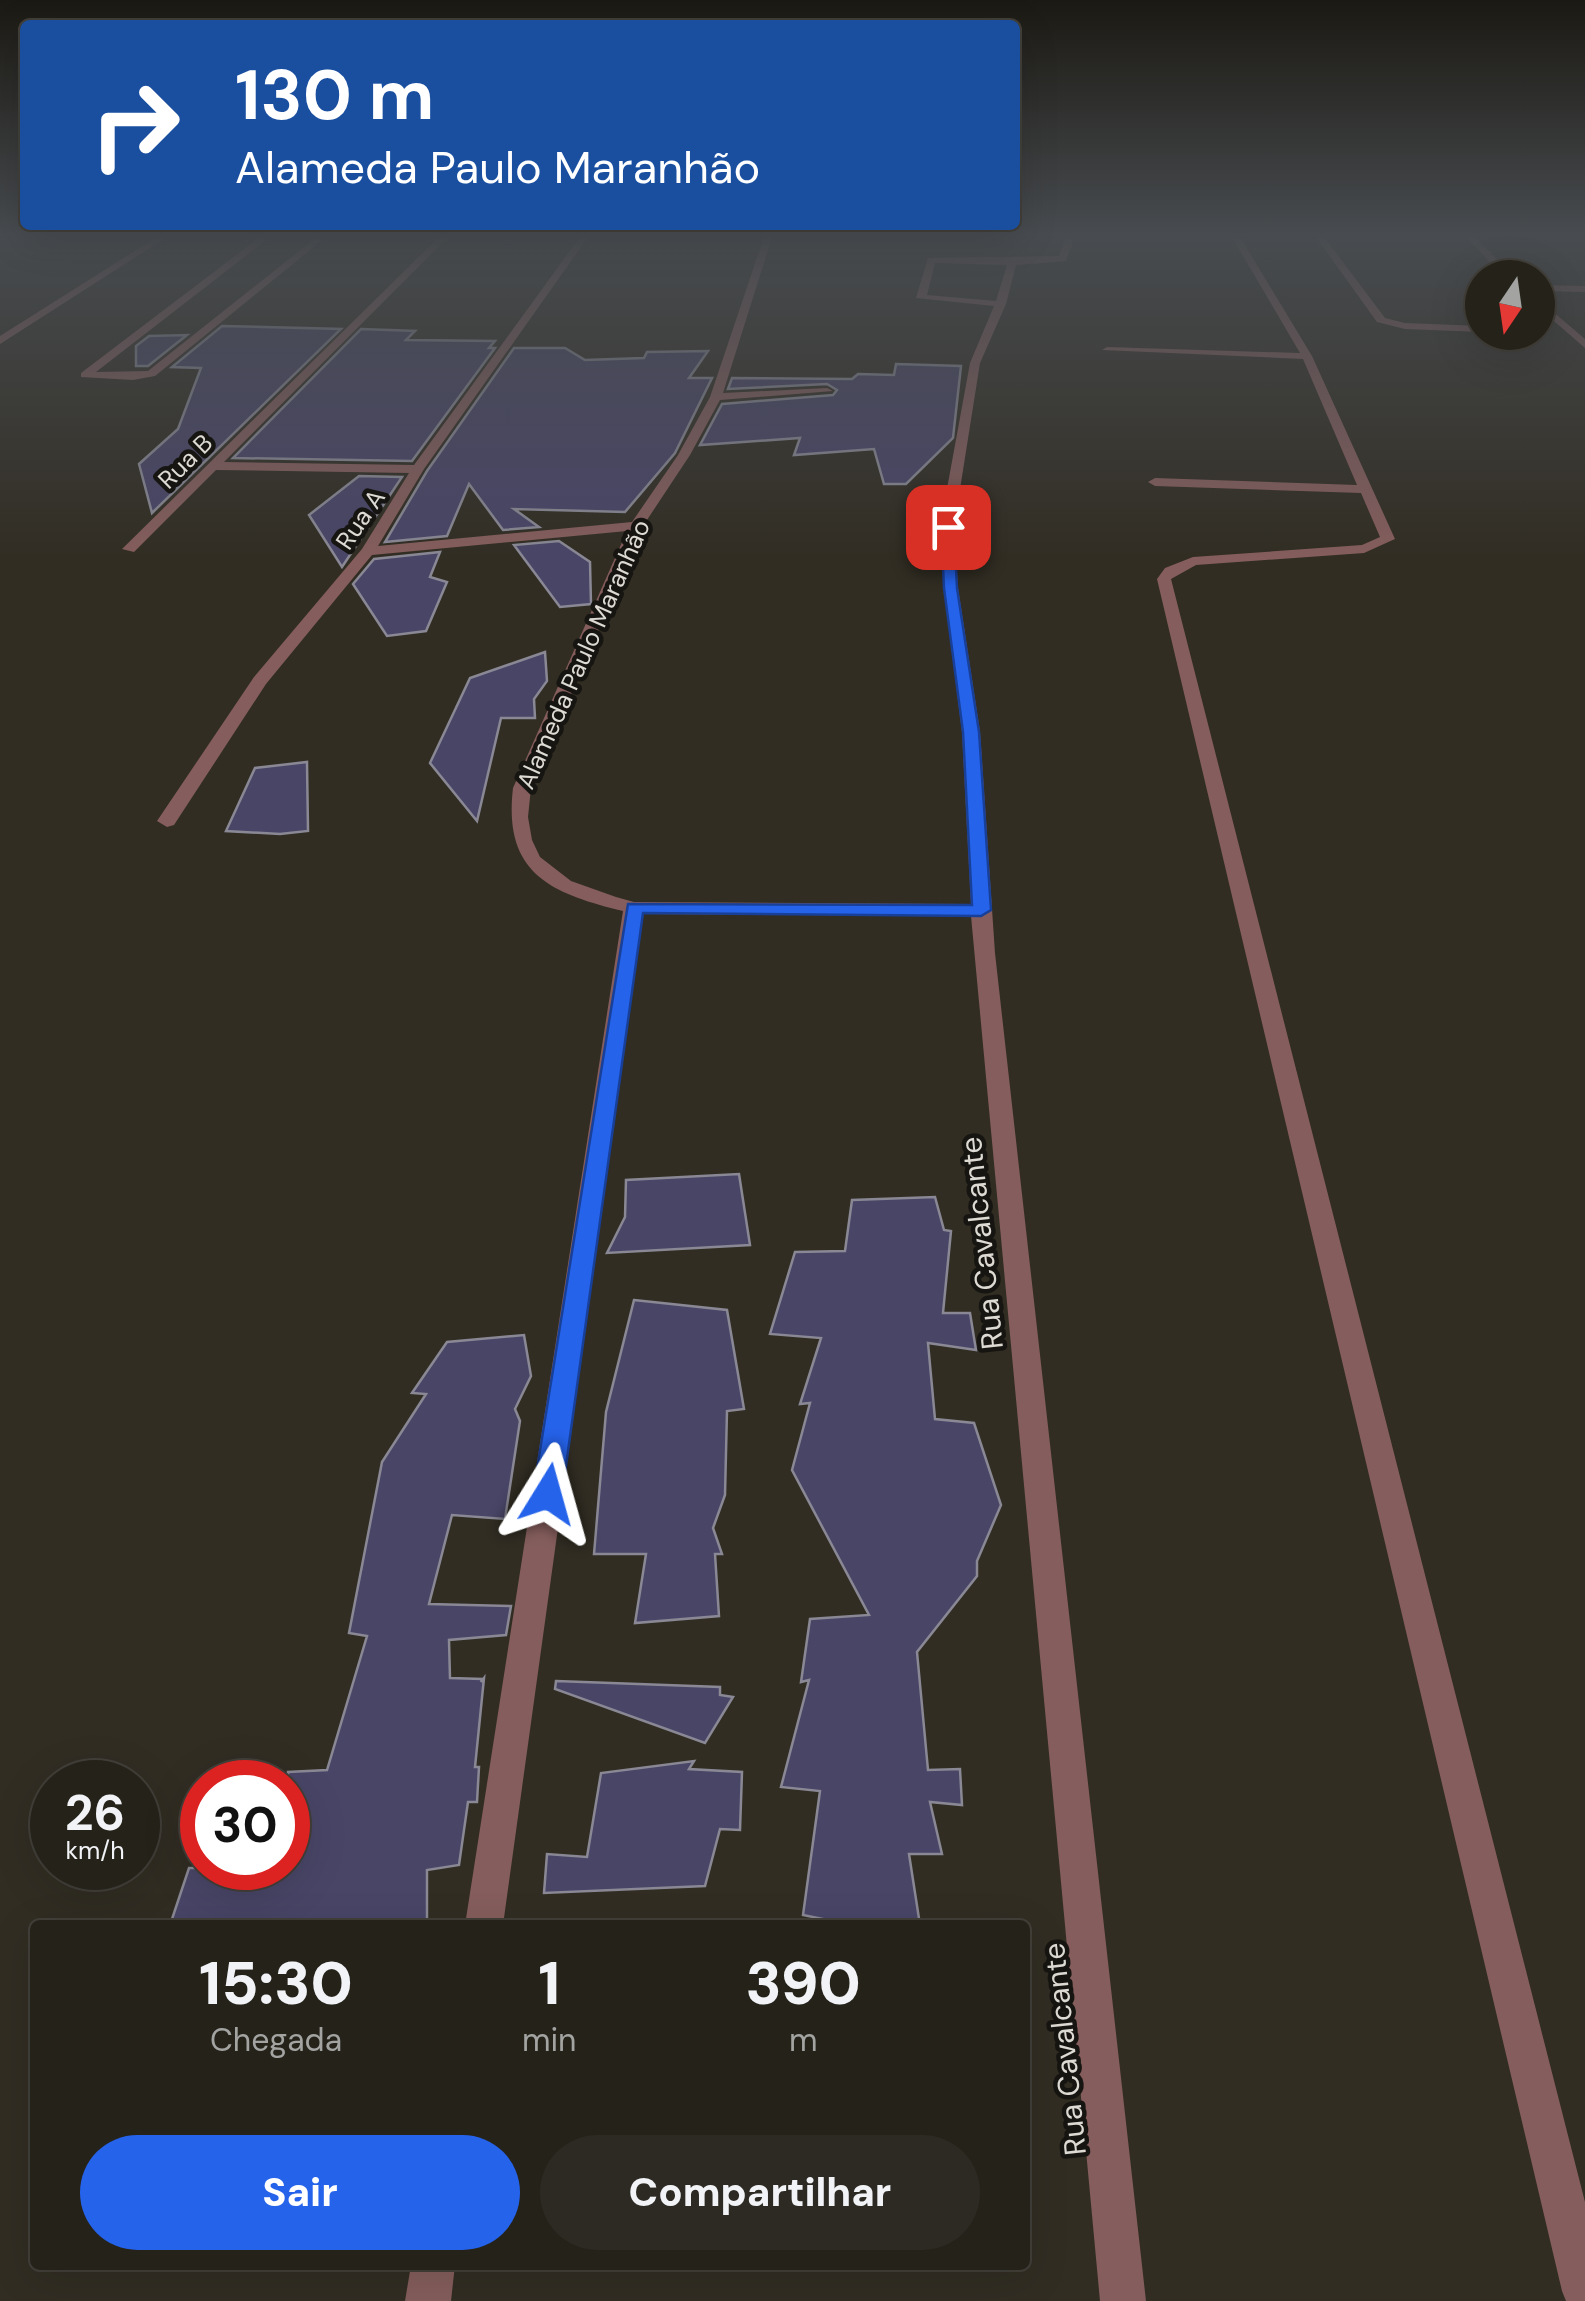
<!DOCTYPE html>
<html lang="pt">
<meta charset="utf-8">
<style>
body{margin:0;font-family:"DM Sans",sans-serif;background:#2d2a23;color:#f1f3f6;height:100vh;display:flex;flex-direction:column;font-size:38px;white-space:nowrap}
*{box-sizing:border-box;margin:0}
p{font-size:32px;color:#a3a4a2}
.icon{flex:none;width:55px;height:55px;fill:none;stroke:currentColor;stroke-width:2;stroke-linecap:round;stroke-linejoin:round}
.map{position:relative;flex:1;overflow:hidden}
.sheet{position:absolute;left:30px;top:1920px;width:1000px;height:350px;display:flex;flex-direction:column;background:#25221a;border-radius:10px;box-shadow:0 10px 40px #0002,0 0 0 2px #423f39}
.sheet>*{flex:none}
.hud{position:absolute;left:20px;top:20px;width:1000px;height:210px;border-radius:10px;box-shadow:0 10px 40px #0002,0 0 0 2px #423f39;background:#1a4fa0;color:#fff;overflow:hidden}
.needle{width:65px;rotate:193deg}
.fabs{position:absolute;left:1465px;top:260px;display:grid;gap:20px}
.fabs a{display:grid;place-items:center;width:90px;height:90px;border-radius:50%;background:#25221a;box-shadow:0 10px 40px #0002,0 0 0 2px #423f39;font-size:50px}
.speed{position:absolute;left:30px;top:1760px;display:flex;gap:20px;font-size:50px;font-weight:700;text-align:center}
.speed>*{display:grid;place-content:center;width:130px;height:130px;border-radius:50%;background:#25221a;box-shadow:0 10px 40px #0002,0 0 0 2px #423f39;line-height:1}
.speed small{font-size:25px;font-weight:400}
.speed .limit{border:15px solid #d22;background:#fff;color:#111}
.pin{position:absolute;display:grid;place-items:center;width:85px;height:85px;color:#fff;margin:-42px;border-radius:20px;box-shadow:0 5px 15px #0006}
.me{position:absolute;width:110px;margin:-55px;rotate:8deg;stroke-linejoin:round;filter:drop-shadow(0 0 8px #0008)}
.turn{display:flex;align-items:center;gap:35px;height:210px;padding:0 50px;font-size:45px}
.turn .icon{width:130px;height:130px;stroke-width:2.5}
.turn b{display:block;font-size:70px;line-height:85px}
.eta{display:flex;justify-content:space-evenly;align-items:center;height:170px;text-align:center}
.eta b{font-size:60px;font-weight:800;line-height:70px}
.cta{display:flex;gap:20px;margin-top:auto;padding:20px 50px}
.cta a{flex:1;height:115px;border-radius:60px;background:#2563eb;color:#fff;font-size:40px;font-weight:800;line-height:115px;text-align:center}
.cta a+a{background:#2d2a23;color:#f1f3f6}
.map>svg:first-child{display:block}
.building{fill:#494567;stroke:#898894;stroke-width:2.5}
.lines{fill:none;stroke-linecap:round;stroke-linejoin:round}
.minor{fill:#845d5c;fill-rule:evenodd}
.route{fill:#2563eb;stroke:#184099;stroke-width:2.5}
.labels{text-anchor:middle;stroke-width:9;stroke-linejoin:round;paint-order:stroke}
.far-street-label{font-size:25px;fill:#dddad4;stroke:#171511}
.street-label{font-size:30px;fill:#dddad4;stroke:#171511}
</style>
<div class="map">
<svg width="1585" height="2301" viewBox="0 0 1585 2301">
<rect width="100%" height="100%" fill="#312d23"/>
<g class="building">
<polygon points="222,326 341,329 152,513 139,464 178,429 201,368 172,367"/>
<polygon points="361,329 415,331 406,340 495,341 489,348 495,348 412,461 233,458"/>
<polygon points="187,335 148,366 136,366 136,346 149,336"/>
<polygon points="514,348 565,348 585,360 644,358 647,352 708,351 689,378 712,378 675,453 625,512 514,509 539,527 503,530 469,484 447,536 385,542 427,471"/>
<polygon points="896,364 961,366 953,438 906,484 884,484 874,449 794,455 800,438 700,445 722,404 833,395 837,390 827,384 728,389 732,378 852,379 858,374 894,375"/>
<polygon points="359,476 402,477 342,567 309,515"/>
<polygon points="559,541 590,562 591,604 560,607 514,545"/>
<polygon points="440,552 430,577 447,582 426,631 387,636 353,584 374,559"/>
<polygon points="545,652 547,681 534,699 535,718 501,718 477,821 430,763 470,678"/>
<polygon points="307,762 308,831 280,834 226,831 255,768"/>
<polygon points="739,1174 750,1245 607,1253 625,1217 626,1180"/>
<polygon points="935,1197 944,1230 951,1231 943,1313 970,1313 976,1350 928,1343 935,1419 974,1423 1001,1505 977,1561 977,1576 917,1652 928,1770 960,1769 962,1805 930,1802 942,1854 909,1854 920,1925 852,1925 803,1915 820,1791 781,1787 809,1680 801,1682 810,1619 869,1615 792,1470 810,1403 800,1404 821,1338 770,1334 795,1252 845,1251 852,1200"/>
<polygon points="634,1300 727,1310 744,1409 727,1411 725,1495 713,1528 722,1554 715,1554 719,1616 635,1623 646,1554 594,1554 606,1412"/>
<polygon points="524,1335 531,1376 515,1409 520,1421 505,1519 452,1515 429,1604 511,1606 506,1635 449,1640 450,1678 482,1679 481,1682 484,1678 475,1767 479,1767 477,1802 468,1802 459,1865 427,1870 427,1925 170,1925 189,1868 288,1868 288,1772 327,1770 367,1636 349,1633 382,1462 426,1394 412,1393 447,1342"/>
<polygon points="556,1681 720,1687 720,1695 733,1697 705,1743 555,1689"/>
<polygon points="694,1761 689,1769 742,1772 740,1830 720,1829 705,1886 544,1893 547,1854 587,1857 601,1773"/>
</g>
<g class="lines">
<g class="minor">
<polygon points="157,237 167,237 0,344 0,336"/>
<polygon points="260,237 270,237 96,372 148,371 317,237 326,237 155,376 133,380 81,377 81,373"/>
<path d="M439,237H448L224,462L414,465L580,237H588L424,469L378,546L632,522L678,455L710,397L764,237H772L723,393L827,388L833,391L720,400L690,455L643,526L531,788L528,817L532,840L540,857L571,881L616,897L634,902L971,904L962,732L944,588L940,527L970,363L994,306L916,298L928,258L1059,256L1066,237H1074L1066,261L1016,265L1006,304L980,363L954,527L958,588L980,732L995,953L1146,2301H1100L971,916L643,914L503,1925H465L623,911C550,893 503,873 513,788L627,531L372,555L266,684L174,825L167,827L157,821L254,677L362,549L409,473L216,470L134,552L122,549ZM935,263L1007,265L996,301L927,295Z"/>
<polygon points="1232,237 1240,237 1312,356 1395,539 1364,553 1196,565 1171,579 1585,2202 1585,2301 1566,2301 1562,2291 1157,579 1165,568 1193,557 1362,545 1380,537 1361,493 1155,486 1148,482 1155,478 1357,485 1303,359 1102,350 1107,347 1300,353"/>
<polygon points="1316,237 1324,237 1385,318 1405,323 1482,326 1482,332 1405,329 1377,322"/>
<polygon points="1466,237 1475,237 1515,278 1505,278"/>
<polygon points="1538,285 1585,286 1585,292 1538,291"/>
<polygon points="1538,299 1585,339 1585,348 1538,307"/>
<polygon points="411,2265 455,2265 451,2301 405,2301"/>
</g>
</g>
<linearGradient id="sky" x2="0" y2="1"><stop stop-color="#1b1913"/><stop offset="0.42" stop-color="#484c50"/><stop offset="1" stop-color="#484c50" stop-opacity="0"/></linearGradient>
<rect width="1585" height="559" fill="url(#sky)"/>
<polygon class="route" points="948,523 954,527 957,588 979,732 991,910 981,916 643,913 562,1494 558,1502 548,1506 537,1502 533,1494 628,904 972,905 963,732 944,588 941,527"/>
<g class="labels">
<g class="far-street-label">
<text transform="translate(185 461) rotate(-45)" y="9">Rua B</text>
<text transform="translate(360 519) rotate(-56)" y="9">Rua A</text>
<text transform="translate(583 654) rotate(-66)" y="9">Alameda Paulo Maranhão</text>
</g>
<g class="street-label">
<text transform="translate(982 1243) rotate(-96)" y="10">Rua Cavalcante</text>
<text transform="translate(1065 2049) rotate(-96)" y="10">Rua Cavalcante</text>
</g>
</g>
</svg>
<div class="fabs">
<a><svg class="needle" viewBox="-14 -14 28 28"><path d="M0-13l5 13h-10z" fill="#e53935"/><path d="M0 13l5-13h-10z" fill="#a3a4a2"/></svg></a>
</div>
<div class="speed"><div>26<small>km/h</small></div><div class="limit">30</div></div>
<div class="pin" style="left:948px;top:527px;background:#d93025"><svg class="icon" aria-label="arrive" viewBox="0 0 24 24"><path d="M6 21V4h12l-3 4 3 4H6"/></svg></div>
<svg class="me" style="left:548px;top:1494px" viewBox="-20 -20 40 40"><path d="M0-17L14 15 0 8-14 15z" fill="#2563eb" stroke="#fff" stroke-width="4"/></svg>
<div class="hud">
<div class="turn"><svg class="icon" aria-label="right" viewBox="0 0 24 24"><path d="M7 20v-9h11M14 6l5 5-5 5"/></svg><div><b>130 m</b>Alameda Paulo Maranhão</div></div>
</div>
<section class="sheet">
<div class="eta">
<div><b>15:30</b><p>Chegada</p></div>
<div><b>1</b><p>min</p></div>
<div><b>390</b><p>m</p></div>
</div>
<div class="cta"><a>Sair</a><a>Compartilhar</a></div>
</section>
</div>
